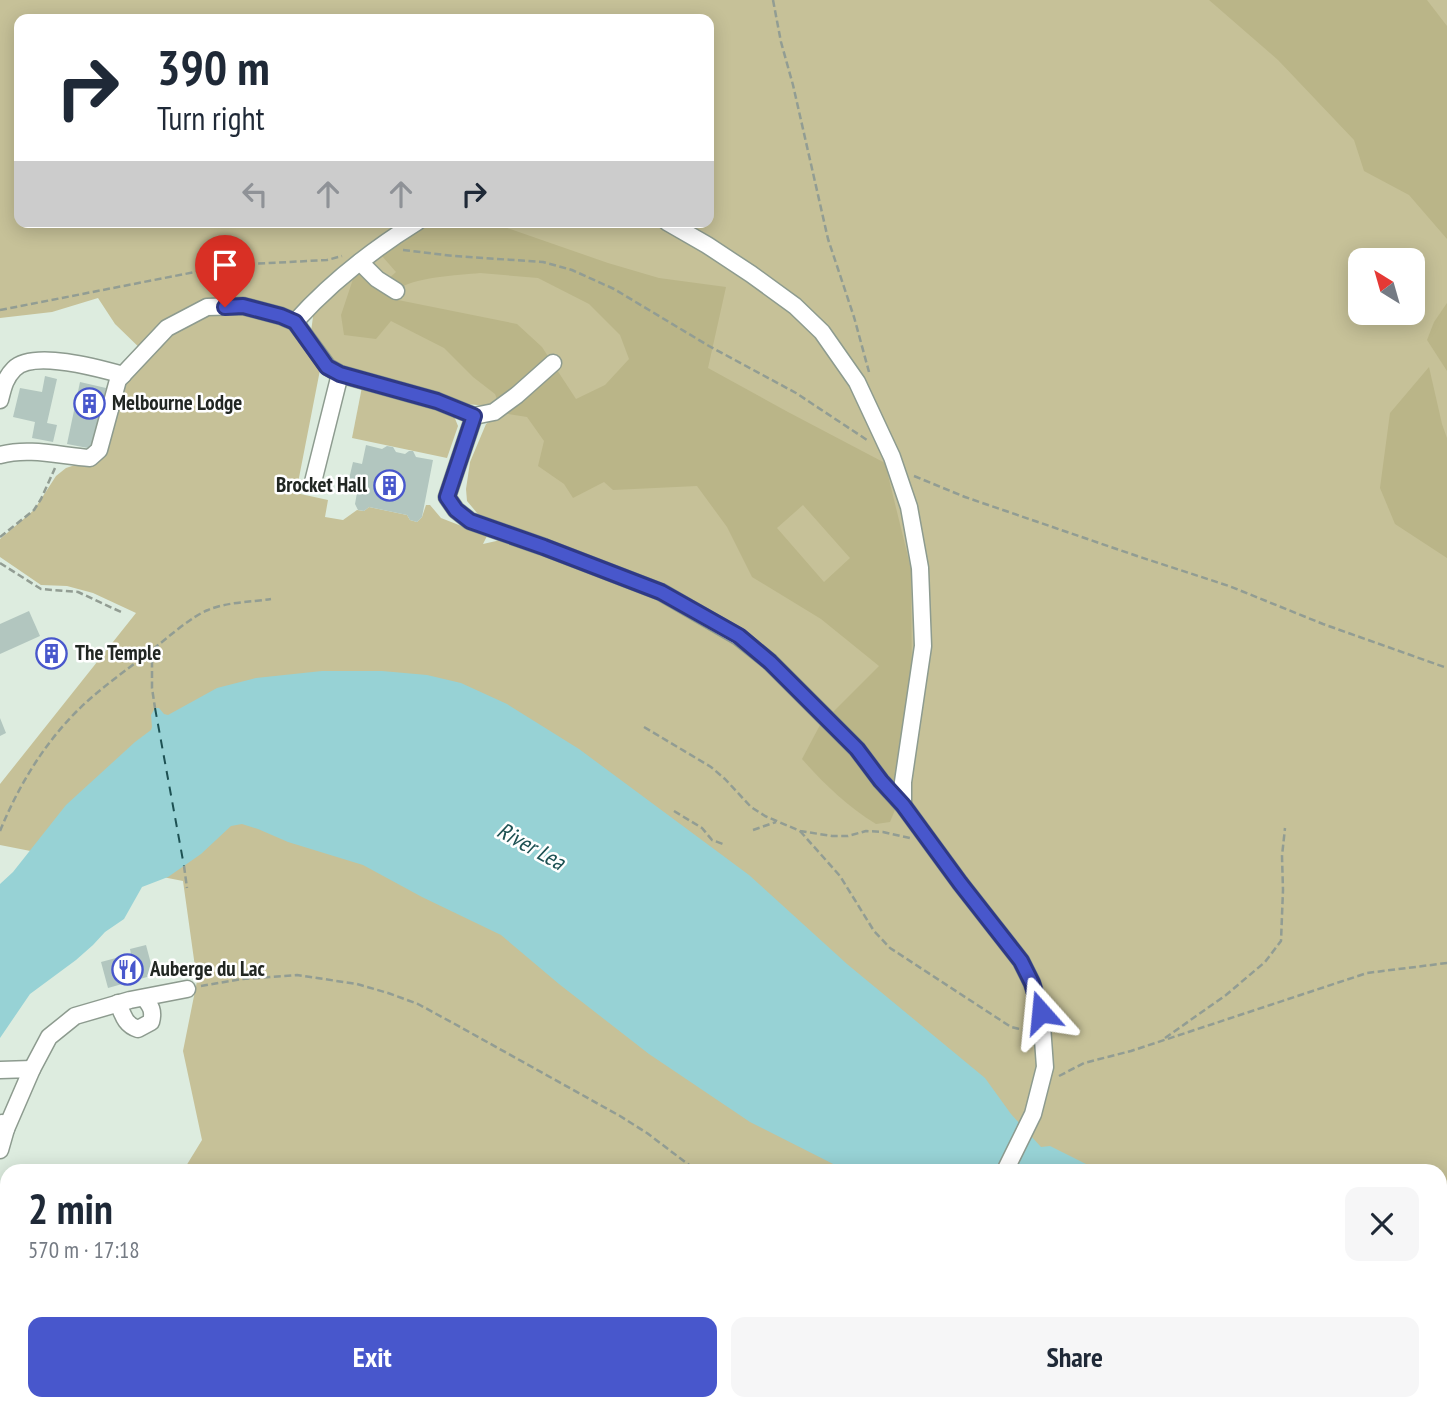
<!DOCTYPE html>
<meta charset="utf-8">
<style>
body{margin:0;font-family:"PT Sans Narrow",sans-serif;background:#f6f6f7;color:#1f2937;height:100vh;display:flex;flex-direction:column;font-size:26px;white-space:nowrap}
*{box-sizing:border-box;margin:0}
p{font-size:23px;color:#747a83}
.icon{flex:none;width:38px;height:38px;fill:none;stroke:currentColor;stroke-width:2;stroke-linecap:round;stroke-linejoin:round}
.map{position:relative;flex:1;overflow:hidden}
.side{position:absolute;left:0px;top:1164px;width:1447px;height:247px;display:flex;flex-direction:column;background:#fff;border-radius:21px 21px 0 0;box-shadow:0 4px 18px #0003}
.side>*{flex:none}
.guide{position:absolute;left:14px;top:14px;width:700px;height:214px;border-radius:14px;box-shadow:0 4px 18px #0003;background:#fff;color:#1f2937;overflow:hidden}
.needle{width:46px;rotate:323deg}
.fabs{position:absolute;left:1348px;top:248px;display:grid;gap:14px}
.fabs a{display:grid;place-items:center;width:77px;height:77px;border-radius:14px;background:#fff;box-shadow:0 4px 18px #0003;font-size:35px}
.pin{position:absolute;display:grid;place-items:center;width:60px;height:60px;color:#fff;margin:-72px -30px;border-radius:50% 50% 50% 0;rotate:-45deg;box-shadow:0 0 7px #0007}
.pin .icon{rotate:45deg}
.me{position:absolute;width:77px;margin:-38px;rotate:342deg;stroke-linejoin:round;filter:drop-shadow(0 0 5px #0008)}
.turn{display:flex;align-items:center;gap:24px;height:147px;padding:0 28px;font-size:32px}
.turn .icon{width:91px;height:91px;stroke-width:2.5}
.turn b{display:block;font-size:49px;line-height:60px}
.lanes{display:flex;align-items:center;height:66px;padding:0 28px;background:#0003;justify-content:center;gap:35px;direction:ltr}
.lanes .off{opacity:.35}
.round{display:grid;place-items:center;flex:none;width:74px;height:74px;border-radius:14px;background:#f6f6f7}
.overview{display:flex;align-items:center;justify-content:space-between;height:119px;padding:0 28px}
h1{font-size:42px;font-weight:700;line-height:52px}
.action{display:flex;gap:14px;margin-top:auto;padding:14px 28px}
.action a{flex:1;height:80px;border-radius:14px;background:#4857cc;color:#fff;font-size:28px;font-weight:700;line-height:80px;text-align:center}
.action a+a{background:#f6f6f7;color:#1f2937}
.map>svg:first-child{display:block}
.green{fill:#c6c198;fill-rule:evenodd}
.forest{fill:#bab588;fill-rule:evenodd}
.water{fill:#97d2d5}
.lines{fill:none;stroke-linecap:round;stroke-linejoin:round}
.ferry{stroke:#1d5153;stroke-width:2;stroke-dasharray:9 7;stroke-linecap:butt}
.building{fill:#b2c6bf}
.minor-casing{stroke:#8d9b8f;stroke-width:19}
.path{stroke:#929d93;stroke-width:2.5;stroke-dasharray:7 3.5;stroke-linecap:butt}
.minor{stroke:#fff;stroke-width:16}
.route-casing{stroke:#2f3985;stroke-width:18}
.route{stroke:#4857cc;stroke-width:12}
.labels{text-anchor:middle;stroke-width:5;stroke-linejoin:round;paint-order:stroke}
.poi-label{font-size:21px;font-weight:bold;fill:#212622;stroke:#fff;text-anchor:start}
.water-label{font-size:23px;font-style:italic;fill:#1d5153;stroke:#fff}
</style>
<div class="map">
<svg width="1447" height="1409" viewBox="0 0 1447 1409">
<rect width="100%" height="100%" fill="#ddecdf"/>
<g class="green">
<path d="M0,0H1447V1409H194L195,1404H1440V1171H183L202,1140L183,1051L197,981L183,881L0,845V784L136,613L93,593L67,586L41,585L0,557V539L34,510L56,476L66,468L102,456L127,377L147,355L115,324L98,298L52,312L0,318ZM19,19H709V222H19ZM1360,261H1412V313H1360ZM314,309L311,332L326,356L338,368L457,403L487,406L498,403L502,413L486,424L470,462L466,489L467,501L482,519L660,586L746,635L829,716L820,725L765,663L666,600L505,539L483,544L487,536L441,518L430,505H426L422,517L417,522L410,520L407,515L369,507L364,511L357,510L343,520L325,517L328,500L296,493L320,370L313,355L294,331Z"/>
<polygon points="362,387 444,409 454,416 458,426 447,458 352,438"/>
</g>
<g class="forest">
<polygon points="1209,0 1427,0 1447,26 1447,239 1409,195 1364,171 1354,140 1278,60"/>
<path d="M431,222H490L608,263L659,278L726,287L708,368L788,412L885,463L911,569L912,686L899,790L829,716L879,666L821,619L752,577L727,527L697,486L613,490L604,482L573,498L564,484L538,466L544,441L527,417L502,413L495,394L473,377L444,348L391,321L376,339L344,335L341,315L355,273L357,271L377,289L396,272L382,256ZM480,273L538,278L589,304L620,335L629,359L605,385L576,399L542,347L517,324L398,300L396,291C411,277 459,275 480,273ZM803,505L850,558L824,582L777,528Z"/>
<polygon points="1447,303 1447,371 1427,340 1434,322"/>
<polygon points="1429,367 1442,424 1447,438 1447,558 1395,524 1380,488 1390,413"/>
<path d="M824,721L897,805L890,822L876,824C847,806 825,785 802,759L820,725Z"/>
<polygon points="7,1258 7,1404 196,1404 195,1409 0,1409 0,1277"/>
<polygon points="1440,1371 1447,1372 1447,1409 1367,1409 1368,1404 1440,1404"/>
<polygon points="351,1404 468,1404 479,1409 343,1409"/>
</g>
<g class="water">
<polygon points="322,671 382,671 427,675 461,683 507,704 579,749 749,875 847,964 985,1078 1011,1114 1041,1147 1050,1146 1100,1171 847,1171 750,1122 649,1054 559,984 501,935 422,897 363,865 288,842 258,829 242,824 231,826 201,854 168,877 142,887 124,919 105,932 93,945 76,960 30,994 0,1038 0,884 13,872 66,805 135,742 151,730 152,727 151,715 155,708 159,708 164,714 168,715 217,688 256,678"/>
<polygon points="1440,1301 1447,1302 1447,1372 1440,1371"/>
</g>
<g class="lines">
<polyline class="ferry" points="155,708 184,866"/>
</g>
<g class="building">
<polygon points="45,376 57,379 47,423 57,425 53,442 32,438 35,422 13,417 20,388 42,392"/>
<polygon points="80,382 106,388 93,449 67,444"/>
<polygon points="366,445 382,449 387,446 393,447 396,452 405,454 409,451 413,451 416,457 433,460 422,517 417,522 410,520 407,515 369,507 364,511 358,510 355,504 358,487 352,486 353,484 348,483 353,462 362,464"/>
<polygon points="29,611 40,636 0,654 0,624"/>
<polygon points="52,641 57,645 62,644 66,655 62,658 61,662 56,665 50,662 44,664 39,652 44,648 45,644"/>
<polygon points="0,718 6,733 0,736"/>
<polygon points="146,945 154,975 108,988 101,962 131,954 130,949"/>
</g>
<g class="lines">
<defs>
<g id="minor">
<polyline points="667,222 707,245 751,274 795,306 822,332 857,382 892,457 909,507 920,568 923,646 903,782 903,805"/>
<polyline points="360,262 377,279 396,291"/>
<polyline points="295,322 328,367 340,374 437,401 474,416 447,497 456,510 470,521 544,547 661,592 739,637 770,662 857,749 881,781 903,805 960,883 1021,961 1032,983 1041,1012 1045,1067 1033,1114 1005,1171"/>
<path d="M0,400C3,388 5,378 14,369C33,350 98,368 123,375"/>
<polyline points="474,416 494,412 517,395 553,363"/>
<path d="M0,455C29,447 61,456 90,458L99,450L118,380L167,328L207,307L243,306L281,316L295,322C330,283 372,250 417,222"/>
<polyline points="313,482 340,374"/>
<path d="M118,1003C123,1015 125,1025 138,1029L151,1022C154,1011 151,1006 144,998"/>
<polyline points="32,1069 49,1037 75,1016 130,1000 187,989"/>
<polyline points="0,1070 32,1069 6,1129"/>
<polyline points="0,1150 6,1129 2,1123"/>
<polyline points="1036,1404 1045,1409"/>
</g>
</defs>
<use href="#minor" class="minor-casing"/>
<g class="path">
<polyline points="773,0 781,42 793,85 828,239 854,317 869,372"/>
<polyline points="403,250 454,256 543,262 572,270 614,289 709,346 796,393 867,440"/>
<polyline points="0,310 231,265 327,260 342,256"/>
<polyline points="914,476 965,497 1137,556 1229,586 1323,624 1447,668"/>
<polyline points="0,537 34,510 41,499 55,468"/>
<polyline points="0,563 41,589 78,592 121,612"/>
<polyline points="152,650 152,688 155,708"/>
<polyline points="644,727 711,767 725,779 751,807 765,816 800,831 832,836 848,836 866,831 883,832 910,838"/>
<polyline points="674,811 702,828 712,840 723,844"/>
<polyline points="753,830 776,822"/>
<path d="M0,831C18,787 43,745 77,711C100,688 127,670 152,650C166,639 192,616 208,610C226,602 252,602 271,599"/>
<polyline points="800,831 840,876 874,931 890,948 1011,1027 1024,1030 1030,1029"/>
<polyline points="184,866 187,888"/>
<polyline points="201,986 242,979 297,975 357,984 388,993 418,1004 453,1023 620,1116 647,1133 697,1171"/>
<polyline points="1165,1038 1226,995 1265,962 1281,941 1283,890 1282,856 1285,828"/>
<polyline points="1059,1076 1084,1063 1131,1051 1367,973 1447,963"/>
<polyline points="832,1409 836,1404"/>
</g>
<use href="#minor" class="minor"/>
</g>
<g class="lines">
<defs>
<polyline id="route" points="225,307 243,306 281,316 295,322 327,367 340,374 437,401 474,416 447,497 456,510 470,521 544,547 661,592 739,636 770,662 857,749 881,781 903,805 960,883 1021,961 1032,983 1041,1012"/>
</defs>
<use href="#route" class="route-casing"/>
<use href="#route" class="route"/>
</g>
<defs>
<symbol id="building-ring" viewBox="-11 -11 22 22"><circle r="9.5" fill="#fff" stroke="#4857cc" stroke-width="1.5"/><path d="M-4-6H4V6H1V3H-1V6H-4ZM-2.5-4.3h1.7v1.8h-1.7ZM.8-4.3h1.7v1.8H.8ZM-2.5-1h1.7V.8h-1.7ZM.8-1h1.7V.8H.8Z" fill="#4857cc"/></symbol>
<symbol id="restaurant-ring" viewBox="-11 -11 22 22"><circle r="9.5" fill="#fff" stroke="#4857cc" stroke-width="1.5"/><path d="M-5-6h1v4h1v-4h1v4h1v-4h1v5L-1.5 .5V6h-2V.5L-5-1ZM5-6V6H3V1.5H1.5Q1.5-4 5-6Z" fill="#4857cc"/></symbol>
</defs>
<g fill-rule="evenodd">
<use href="#building-ring" x="72" y="386" width="35" height="35"/>
<use href="#building-ring" x="372" y="468" width="35" height="35"/>
<use href="#building-ring" x="34" y="636" width="35" height="35"/>
<use href="#restaurant-ring" x="110" y="952" width="35" height="35"/>
</g>
<g class="labels">
<g class="poi-label">
<text x="112" y="410">Melbourne Lodge</text>
<text x="367" y="492" text-anchor="end">Brocket Hall</text>
<text x="75" y="660">The Temple</text>
<text x="150" y="976">Auberge du Lac</text>
</g>
<g class="water-label">
<text transform="translate(531 846) rotate(29)" y="8">River Lea</text>
</g>
</g>
</svg>
<div class="fabs">
<a><svg class="needle" viewBox="-14 -14 28 28"><path d="M0-13l5 13h-10z" fill="#e53935"/><path d="M0 13l5-13h-10z" fill="#747a83"/></svg></a>
</div>
<div class="pin" style="left:225px;top:307px;background:#d93025"><svg class="icon" aria-label="arrive" viewBox="0 0 24 24"><path d="M6 21V4h12l-3 4 3 4H6"/></svg></div>
<svg class="me" style="left:1041px;top:1012px" viewBox="-20 -20 40 40"><path d="M0-17L14 15 0 8-14 15z" fill="#4857cc" stroke="#fff" stroke-width="4"/></svg>
<div class="guide">
<div class="turn"><svg class="icon" aria-label="right" viewBox="0 0 24 24"><path d="M7 20v-9h11M14 6l5 5-5 5"/></svg><div><b>390 m</b>Turn right</div></div>
<div class="lanes"><svg class="icon off" aria-label="left" viewBox="0 0 24 24"><path d="M17 20v-9H6M10 6l-5 5 5 5"/></svg><svg class="icon off" aria-label="ahead" viewBox="0 0 24 24"><path d="M12 20V5M6 11l6-6 6 6"/></svg><svg class="icon off" aria-label="ahead" viewBox="0 0 24 24"><path d="M12 20V5M6 11l6-6 6 6"/></svg><svg class="icon" aria-label="right" viewBox="0 0 24 24"><path d="M7 20v-9h11M14 6l5 5-5 5"/></svg></div>
</div>
<section class="side">
<div class="overview"><div><h1>2 min</h1><p>570 m · 17:18</p></div><a class="round"><svg class="icon" aria-label="close" viewBox="0 0 24 24"><path d="M6 6l12 12M18 6L6 18"/></svg></a></div>
<div class="action"><a>Exit</a><a>Share</a></div>
</section>
</div>
